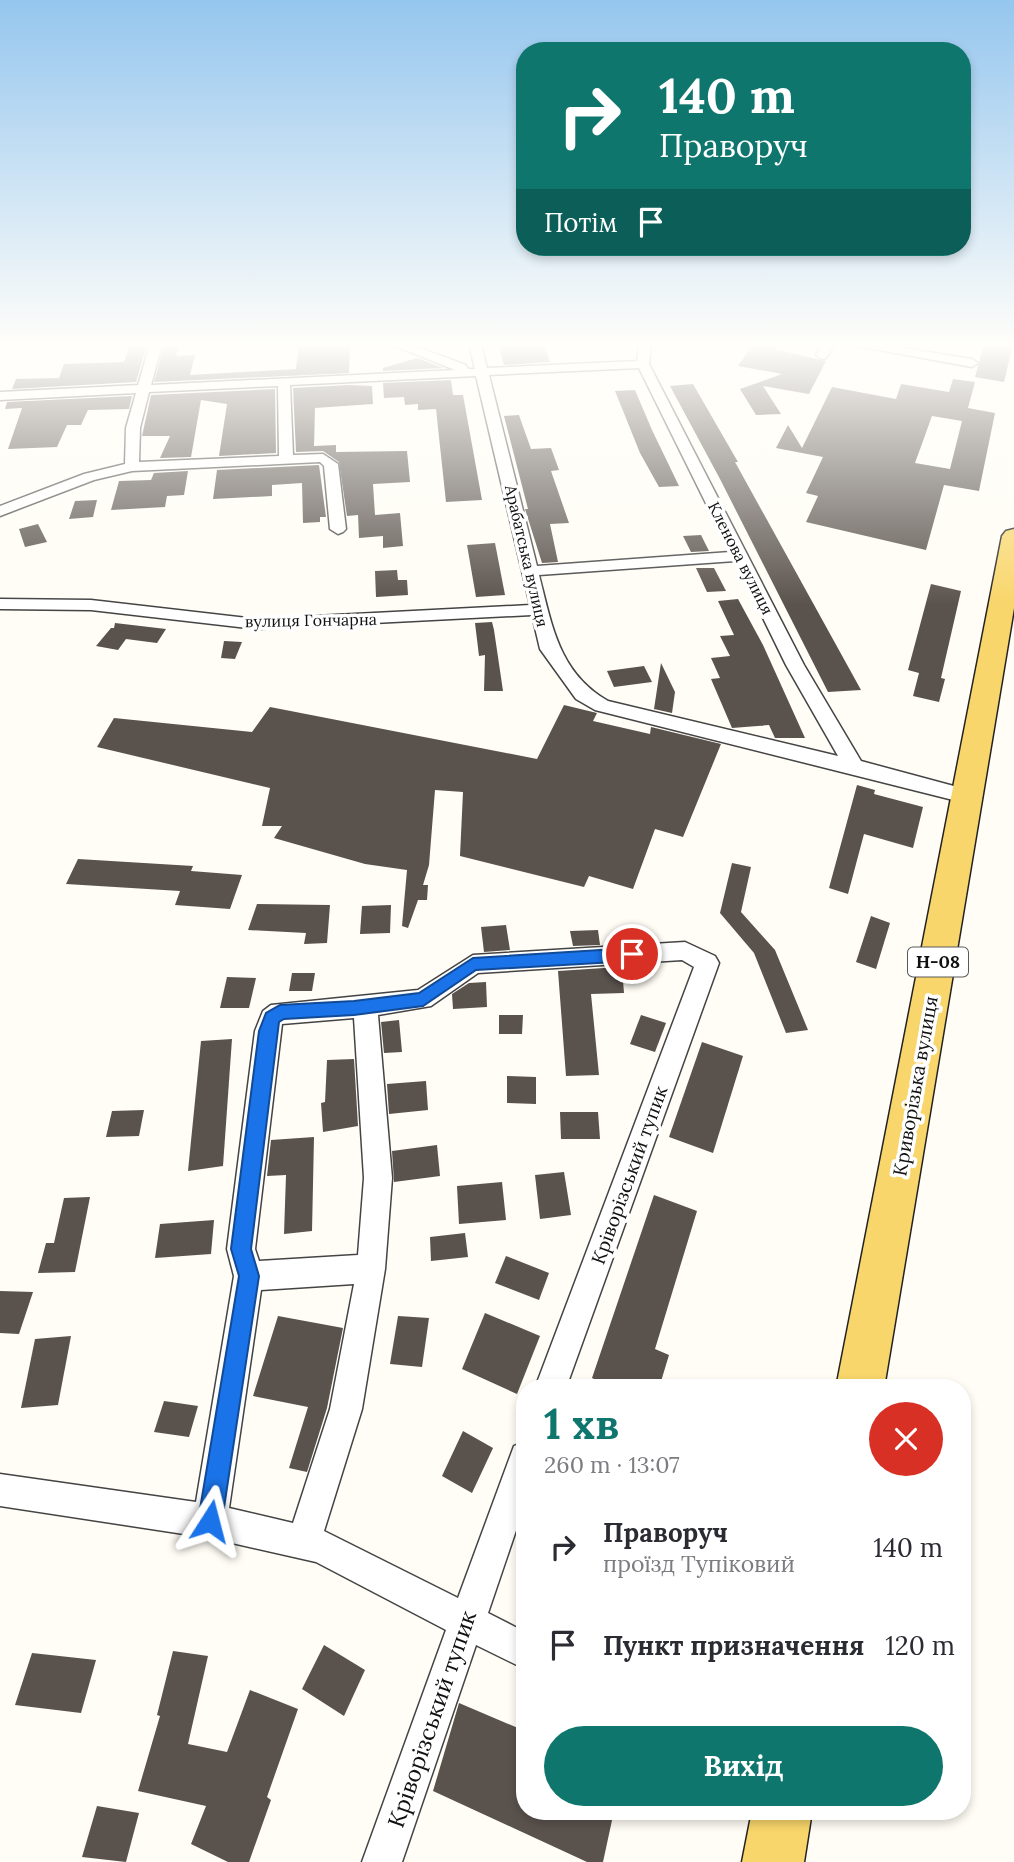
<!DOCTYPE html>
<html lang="uk">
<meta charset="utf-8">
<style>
body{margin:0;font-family:Lora,serif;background:#f2f2f3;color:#2b2b33;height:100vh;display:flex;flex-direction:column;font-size:26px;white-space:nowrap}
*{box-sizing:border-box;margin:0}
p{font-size:23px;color:#7c7c81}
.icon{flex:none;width:38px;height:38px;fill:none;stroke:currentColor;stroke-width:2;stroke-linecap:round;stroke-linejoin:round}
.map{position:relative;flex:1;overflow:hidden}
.side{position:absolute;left:516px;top:1379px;width:455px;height:441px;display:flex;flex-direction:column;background:#fff;border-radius:28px;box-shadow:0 4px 10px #0003}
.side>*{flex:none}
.hud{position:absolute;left:516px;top:42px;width:455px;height:214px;border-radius:28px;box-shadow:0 4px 10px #0003;background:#0f766e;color:#fff;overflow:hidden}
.pin{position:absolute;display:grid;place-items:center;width:60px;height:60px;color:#fff;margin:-30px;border:4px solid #fff;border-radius:50%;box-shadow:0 2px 7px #0007}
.me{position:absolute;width:77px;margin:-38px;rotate:9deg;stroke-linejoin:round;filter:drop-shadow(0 0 5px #0008)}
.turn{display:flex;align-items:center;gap:24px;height:147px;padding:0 28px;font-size:32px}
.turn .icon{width:91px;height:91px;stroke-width:2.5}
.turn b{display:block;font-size:49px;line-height:60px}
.then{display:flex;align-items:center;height:66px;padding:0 28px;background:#0003;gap:14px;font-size:26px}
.round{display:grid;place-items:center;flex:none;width:74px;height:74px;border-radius:37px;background:#f2f2f3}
.overview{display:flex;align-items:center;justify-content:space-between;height:119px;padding:0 28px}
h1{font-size:42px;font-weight:700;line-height:52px;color:#0f766e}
.button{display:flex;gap:14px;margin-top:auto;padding:14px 28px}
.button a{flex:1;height:80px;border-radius:42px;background:#0f766e;color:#fff;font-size:28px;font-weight:700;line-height:80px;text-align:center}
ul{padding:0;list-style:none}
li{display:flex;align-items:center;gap:21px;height:98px;padding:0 28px}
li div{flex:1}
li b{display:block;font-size:26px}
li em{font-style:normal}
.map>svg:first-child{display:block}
.building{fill:#5a524d;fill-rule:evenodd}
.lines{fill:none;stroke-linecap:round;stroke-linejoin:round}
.minor-casing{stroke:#444;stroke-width:3}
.primary-casing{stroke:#222;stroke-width:3}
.minor{fill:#fff;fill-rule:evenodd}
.primary{fill:#f9d66b;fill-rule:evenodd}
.route{fill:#1a73e8;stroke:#114b97;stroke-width:2}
.labels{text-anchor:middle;stroke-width:7;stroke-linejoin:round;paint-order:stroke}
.far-street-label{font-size:16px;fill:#111;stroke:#fff}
.shield{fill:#fff;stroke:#585858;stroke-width:2}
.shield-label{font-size:18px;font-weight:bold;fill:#111}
.street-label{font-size:19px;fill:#111;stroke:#fff}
.near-street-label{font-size:23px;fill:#111;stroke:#fff}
</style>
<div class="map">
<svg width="1014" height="1862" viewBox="0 0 1014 1862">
<rect width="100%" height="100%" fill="#fffdf5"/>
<g class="building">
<polygon points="147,344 136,382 12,389 16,379 59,378 64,364 124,362 130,345"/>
<polygon points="299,344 350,344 349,373 154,382 164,346 179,346 176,356 195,355 190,375 296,369"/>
<polygon points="498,344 543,344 550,362 504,365"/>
<polygon points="753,344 777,344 774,349 826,361 809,394 763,386 781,414 756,415 740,389 782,374 738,366"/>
<polygon points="984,344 1013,344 1004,382 975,377"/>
<polygon points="417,358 443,368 383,371 383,368"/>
<path d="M953,379L975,382L968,408L995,413L979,491L944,485L926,550L806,522L818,496L806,493L823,457L776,448L788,425L802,448L832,387L896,399L901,384L949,392ZM932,416L962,421L950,469L915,463Z"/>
<polygon points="451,380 453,395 463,395 482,500 446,502 436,409 418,410 418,404 405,405 404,397 384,398 383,383"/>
<polygon points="693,384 738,462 735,462 861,690 828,692 720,479 670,386"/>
<polygon points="349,385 372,386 373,404 315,408 314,446 336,445 336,452 407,451 410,482 373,484 375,515 400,513 403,546 383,548 383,536 359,538 358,515 347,516 339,462 323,451 296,452 293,388"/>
<polygon points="275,389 276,453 219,456 227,404 201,400 191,457 160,458 170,436 142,436 151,395"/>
<polygon points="635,390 652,430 679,486 659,487 640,453 615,391"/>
<polygon points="132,396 129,409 88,410 81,425 67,425 57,447 8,449 22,408 5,409 7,402"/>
<polygon points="519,415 531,449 551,448 559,470 551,471 569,523 550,524 558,562 542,563 525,509 528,509 504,416"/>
<polygon points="319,465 326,517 320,517 320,522 303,523 302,483 272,485 272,496 213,499 217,470"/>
<polygon points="188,471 184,495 167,496 165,507 111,510 119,481 151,480 154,473"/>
<polygon points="97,500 93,517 69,519 75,501"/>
<polygon points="38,524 47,542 25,547 19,529"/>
<polygon points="701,535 709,551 691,552 683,536"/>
<polygon points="495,543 505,595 476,597 467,545"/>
<polygon points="696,568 714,568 726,591 707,592"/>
<polygon points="397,570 398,580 407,580 408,595 376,597 375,571"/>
<polygon points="931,584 961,591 941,678 945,679 939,702 913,696 919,673 908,670"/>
<polygon points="738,599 763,645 805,738 775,738 769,725 732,728 711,679 720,678 711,658 730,656 720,636 734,635 718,601"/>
<polygon points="492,622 494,630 503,691 484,691 485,655 479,656 475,623"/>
<polygon points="115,623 166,629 157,643 126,639 118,650 96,646 111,628 114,628"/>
<polygon points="224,641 242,642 235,659 221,658"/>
<polygon points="661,663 675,692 672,713 654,709"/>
<polygon points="644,666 652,682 614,687 607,671"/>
<polygon points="564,705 597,713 593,721 650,734 651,727 721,744 683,837 655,829 633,889 589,876 584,887 460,856 463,792 435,790 429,865 423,885 428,885 427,900 418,900 408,928 402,926 407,870 365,864 274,838 282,826 262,826 270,788 97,747 114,718 252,732 270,707 537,759"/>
<polygon points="857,785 875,790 874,794 923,807 913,848 864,834 848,894 829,888"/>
<polygon points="78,859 193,866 191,871 242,875 230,909 175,905 180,891 66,884"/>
<polygon points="732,863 751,867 741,912 775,950 808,1030 786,1033 754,953 720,913"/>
<polygon points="257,904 330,905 327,943 304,944 306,933 248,930"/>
<polygon points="391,905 390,933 360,934 362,906"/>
<polygon points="871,916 890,923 876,969 856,962"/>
<polygon points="506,925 510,950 484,952 481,927"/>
<polygon points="598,930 600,945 573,946 570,931"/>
<polygon points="604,968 622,968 624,993 591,994 599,1075 566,1076 558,971"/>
<polygon points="292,973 315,973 312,991 289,991"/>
<polygon points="227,977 256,978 249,1008 220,1008"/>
<polygon points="486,982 487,1007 453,1009 452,994 469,983"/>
<polygon points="499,1015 523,1015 522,1034 499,1034"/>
<polygon points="641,1015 666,1023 655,1052 630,1044"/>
<polygon points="399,1020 402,1052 384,1053 381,1022"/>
<polygon points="232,1039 223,1166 188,1171 201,1041"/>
<polygon points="702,1042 743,1056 713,1153 669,1137"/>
<polygon points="354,1059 358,1126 323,1132 321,1103 325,1102 327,1060"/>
<polygon points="507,1076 536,1077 536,1104 507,1103"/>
<polygon points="426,1081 428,1110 389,1114 387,1084"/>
<polygon points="144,1110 139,1136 106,1137 112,1111"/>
<polygon points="560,1112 598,1112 600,1139 561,1139"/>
<polygon points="314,1137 312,1231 284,1234 286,1175 267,1176 271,1140"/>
<polygon points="437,1145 440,1176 394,1182 392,1151"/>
<polygon points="564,1172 571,1215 540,1219 535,1175"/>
<polygon points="502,1182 506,1220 459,1224 457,1186"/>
<polygon points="654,1195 697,1211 655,1349 669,1355 659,1388 613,1388 592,1378"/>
<polygon points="90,1197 75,1272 38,1273 46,1243 54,1243 64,1198"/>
<polygon points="214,1220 211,1254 155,1258 160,1224"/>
<polygon points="465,1233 468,1257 431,1261 430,1237"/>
<polygon points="506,1256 549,1273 539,1300 495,1283"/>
<polygon points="0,1291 33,1292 19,1334 0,1333"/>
<polygon points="485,1313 540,1336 517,1394 462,1369"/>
<polygon points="278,1316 343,1328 327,1408 307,1472 289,1468 308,1407 253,1396"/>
<polygon points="398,1316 429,1318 422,1367 390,1364"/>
<polygon points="71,1336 58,1405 21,1408 35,1339"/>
<polygon points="164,1401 198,1406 189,1437 154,1432"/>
<polygon points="463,1431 493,1448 472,1493 442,1476"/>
<polygon points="324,1645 365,1670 344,1716 302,1689"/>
<polygon points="173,1651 208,1656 188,1744 227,1752 250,1690 298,1709 267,1797 271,1800 249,1862 228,1862 191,1844 206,1806 138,1791 160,1716 157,1715"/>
<polygon points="32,1653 96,1660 81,1713 15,1705"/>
<polygon points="459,1703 525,1731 525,1811 614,1811 603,1862 587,1862 433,1791"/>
<polygon points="97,1806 139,1813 126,1862 82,1857"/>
</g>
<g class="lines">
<defs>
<g id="minor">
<path d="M150,344H162L151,385L455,370L390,344H409L466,365L468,369H475L469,344H481L487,368L637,361L639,344H651L649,364L804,665L861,761L976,792L979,797L969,804L595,710L576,699L540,649L532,615L257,629L91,610L0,609V599L91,600L257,619L530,605L476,376L290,385L293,455L323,454L338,464L346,529L343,532L338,534L330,529L324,466L320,462L132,471L94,480L0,516V506L84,474L125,464L126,428L136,393L0,400V392L138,385ZM639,368L730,552L537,566L489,375ZM278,386L279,456L139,462L140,428L149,392ZM735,561L786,665L838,756L608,701C559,673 552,626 539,575Z"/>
<polygon points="823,344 835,344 826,358 822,359 816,355"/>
<polygon points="846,344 878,344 972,359 978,363 972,367"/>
<path d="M685,942L715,956L719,963L566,1388H535L694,967L682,960L478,973L431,1006L378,1015L392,1178L385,1269L362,1409L324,1531L458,1598L514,1446L525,1441V1504L488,1613L525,1632V1669L476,1645L402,1862H362L446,1630L316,1562L210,1538L0,1506V1474L196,1502L234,1276L227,1249L255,1031L263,1011L271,1005L418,990L473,955ZM354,1018L364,1178L358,1255L259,1261L255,1249L282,1024ZM354,1284L330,1409L293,1523L229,1508L261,1290Z"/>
</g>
<g id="primary">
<polygon points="1014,529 1014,608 884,1388 836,1388 1002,536 1006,531"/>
<polygon points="752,1811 812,1811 804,1862 742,1862"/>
</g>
</defs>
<use href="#minor" class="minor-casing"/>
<use href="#primary" class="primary-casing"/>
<use href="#minor" class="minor"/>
<use href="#primary" class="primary"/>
</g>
<linearGradient id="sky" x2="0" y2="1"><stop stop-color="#95c6ee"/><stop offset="0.57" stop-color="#fffefa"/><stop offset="1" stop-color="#fffefa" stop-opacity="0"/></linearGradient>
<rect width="1014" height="605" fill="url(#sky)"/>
<polygon class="route" points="632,948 640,954 632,961 476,970 423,1006 354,1015 284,1019 279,1022 251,1249 259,1276 222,1521 218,1530 210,1533 202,1530 198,1521 239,1276 231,1249 259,1031 266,1013 280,1005 354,1001 419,993 473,958"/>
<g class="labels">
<g class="far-street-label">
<text transform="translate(527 556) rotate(77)" y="6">Арабатська вулиця</text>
<text transform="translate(741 558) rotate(63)" y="6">Кленова вулиця</text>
<text transform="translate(311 620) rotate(-1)" y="6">вулиця Гончарна</text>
</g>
<rect class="shield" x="908" y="947.5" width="60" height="29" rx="5"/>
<g class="shield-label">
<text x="938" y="968">Н-08</text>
</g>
<g class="street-label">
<text transform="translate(915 1086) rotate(-80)" y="7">Криворізька вулиця</text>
<text transform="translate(629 1175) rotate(-70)" y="7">Кріворізський тупик</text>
</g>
<g class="near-street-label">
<text transform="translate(432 1719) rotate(-71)" y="8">Кріворізський тупик</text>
</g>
</g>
</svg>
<div class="pin" style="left:632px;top:954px;background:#d93025"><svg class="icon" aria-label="arrive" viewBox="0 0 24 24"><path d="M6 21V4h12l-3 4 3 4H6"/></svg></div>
<svg class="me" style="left:210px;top:1521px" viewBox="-20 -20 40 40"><path d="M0-17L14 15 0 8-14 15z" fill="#1a73e8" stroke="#fff" stroke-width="4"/></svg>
<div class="hud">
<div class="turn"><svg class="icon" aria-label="right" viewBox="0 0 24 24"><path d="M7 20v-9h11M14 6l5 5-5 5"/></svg><div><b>140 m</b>Праворуч</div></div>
<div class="then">Потім<svg class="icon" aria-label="arrive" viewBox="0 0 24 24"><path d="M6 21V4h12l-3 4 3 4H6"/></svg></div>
</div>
<section class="side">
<div class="overview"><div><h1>1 хв</h1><p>260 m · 13:07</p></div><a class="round" style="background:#d93025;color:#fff"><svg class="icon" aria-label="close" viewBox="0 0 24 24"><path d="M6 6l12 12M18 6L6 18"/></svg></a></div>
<ul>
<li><svg class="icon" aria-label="right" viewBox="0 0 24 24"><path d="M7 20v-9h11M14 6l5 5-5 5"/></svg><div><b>Праворуч</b><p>проїзд Тупіковий</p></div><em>140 m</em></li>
<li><svg class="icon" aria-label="arrive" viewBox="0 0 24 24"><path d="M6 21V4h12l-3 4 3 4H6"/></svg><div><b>Пункт призначення</b></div><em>120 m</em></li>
</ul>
<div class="button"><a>Вихід</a></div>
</section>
</div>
